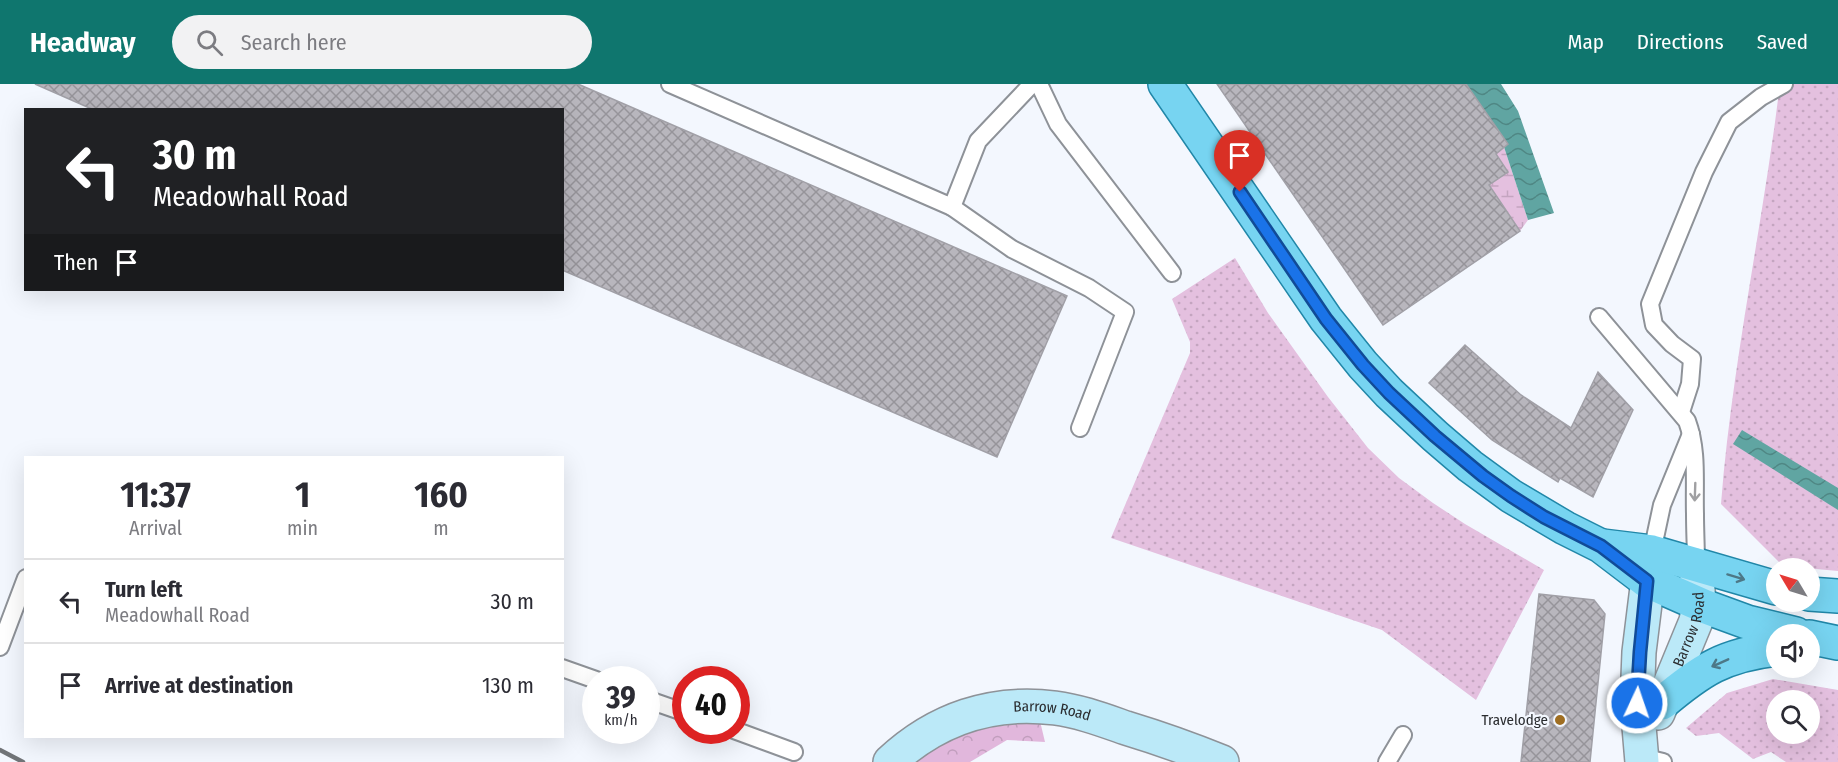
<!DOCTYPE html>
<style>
body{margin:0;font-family:"Fira Sans Condensed",sans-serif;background:#f2f2f3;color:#2b2b33;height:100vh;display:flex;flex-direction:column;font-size:22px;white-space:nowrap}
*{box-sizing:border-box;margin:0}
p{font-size:20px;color:#7c7c81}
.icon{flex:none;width:33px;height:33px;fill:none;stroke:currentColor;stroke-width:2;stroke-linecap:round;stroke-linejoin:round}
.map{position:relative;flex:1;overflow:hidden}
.drawer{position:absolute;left:24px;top:372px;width:540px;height:282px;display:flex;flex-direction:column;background:#fff;border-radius:0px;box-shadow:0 6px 24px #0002}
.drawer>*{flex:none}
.banner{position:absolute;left:24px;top:24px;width:540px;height:183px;border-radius:0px;box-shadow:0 6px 24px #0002;background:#202124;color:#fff;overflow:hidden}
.needle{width:39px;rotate:308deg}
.buttons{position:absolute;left:1766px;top:474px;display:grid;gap:12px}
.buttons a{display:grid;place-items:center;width:54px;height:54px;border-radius:50%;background:#fff;box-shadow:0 6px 24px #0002;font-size:30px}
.speed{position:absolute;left:582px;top:582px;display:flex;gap:12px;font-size:30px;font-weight:700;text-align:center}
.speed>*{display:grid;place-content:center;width:78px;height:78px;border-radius:50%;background:#fff;box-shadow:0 6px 24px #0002;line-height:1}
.speed small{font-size:15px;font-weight:400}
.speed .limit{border:9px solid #d22;background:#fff;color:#111}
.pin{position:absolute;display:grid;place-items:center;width:51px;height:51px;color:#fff;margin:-62px -26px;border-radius:50% 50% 50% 0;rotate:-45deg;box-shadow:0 0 6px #0007}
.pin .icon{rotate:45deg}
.me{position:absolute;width:66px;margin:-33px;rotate:3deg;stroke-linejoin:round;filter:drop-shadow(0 0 4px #0008)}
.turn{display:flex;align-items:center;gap:21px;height:126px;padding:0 30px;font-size:27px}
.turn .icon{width:78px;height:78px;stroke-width:2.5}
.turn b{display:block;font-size:42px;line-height:51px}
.then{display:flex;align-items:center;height:57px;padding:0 30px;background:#0003;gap:12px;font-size:22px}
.eta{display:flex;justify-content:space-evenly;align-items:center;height:102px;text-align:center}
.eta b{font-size:36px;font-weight:700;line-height:42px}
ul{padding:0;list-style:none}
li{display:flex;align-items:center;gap:18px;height:84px;padding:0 30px;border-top:2px solid #e1e1e2}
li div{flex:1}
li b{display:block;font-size:22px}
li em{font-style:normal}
header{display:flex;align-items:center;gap:36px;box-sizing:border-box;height:84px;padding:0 30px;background:#0f766e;color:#fff}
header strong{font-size:28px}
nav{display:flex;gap:33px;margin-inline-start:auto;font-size:21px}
.search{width:420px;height:54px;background:#f2f2f3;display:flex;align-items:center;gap:15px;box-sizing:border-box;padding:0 21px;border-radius:33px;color:#7c7c81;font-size:22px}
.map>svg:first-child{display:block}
.grass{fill:url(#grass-dots);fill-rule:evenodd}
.forest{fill:url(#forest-crowns)}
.wetland{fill:url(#wetland-marsh)}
.water{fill:url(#water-waves)}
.building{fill:url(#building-cross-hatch);stroke:#a1a0a7;stroke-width:1.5}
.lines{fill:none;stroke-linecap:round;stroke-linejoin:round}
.lane-casing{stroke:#8e9298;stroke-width:20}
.secondary-casing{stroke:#8e9298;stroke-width:36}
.primary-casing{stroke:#2187a8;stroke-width:36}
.lane{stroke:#fff;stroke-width:16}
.secondary{stroke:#bbe9f8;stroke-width:33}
.primary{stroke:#77d4f1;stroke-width:33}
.rail{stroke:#717478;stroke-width:4.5}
.oneway{stroke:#a0a0a2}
.oneway2{stroke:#4d7887}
.route-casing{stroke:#114b97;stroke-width:15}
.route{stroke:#1a73e8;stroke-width:10}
.poi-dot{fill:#9f6e23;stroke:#f3f7fe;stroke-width:2}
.labels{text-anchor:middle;stroke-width:4.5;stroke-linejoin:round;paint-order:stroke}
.street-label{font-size:15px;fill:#2b2d30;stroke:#f3f7fe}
.poi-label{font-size:15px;fill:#2b2d30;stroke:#f3f7fe;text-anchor:end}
</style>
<header>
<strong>Headway</strong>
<div class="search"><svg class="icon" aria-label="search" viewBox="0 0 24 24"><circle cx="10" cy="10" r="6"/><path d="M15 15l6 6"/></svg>Search here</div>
<nav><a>Map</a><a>Directions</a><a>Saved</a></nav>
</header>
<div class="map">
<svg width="1838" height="678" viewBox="0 0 1838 678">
<defs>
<pattern id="grass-dots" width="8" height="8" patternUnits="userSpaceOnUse" patternTransform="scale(1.5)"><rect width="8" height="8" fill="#e4c0df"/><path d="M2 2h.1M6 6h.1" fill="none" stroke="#c4a5c0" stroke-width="1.8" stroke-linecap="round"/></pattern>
<pattern id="forest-crowns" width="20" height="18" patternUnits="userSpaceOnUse" patternTransform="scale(1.5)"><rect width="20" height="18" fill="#e1b7dc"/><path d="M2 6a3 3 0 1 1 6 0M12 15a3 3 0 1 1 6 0" fill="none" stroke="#c19ebd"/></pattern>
<pattern id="wetland-marsh" width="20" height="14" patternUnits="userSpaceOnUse" patternTransform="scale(1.5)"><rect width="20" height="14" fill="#e4c0df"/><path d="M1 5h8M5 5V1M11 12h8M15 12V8" fill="none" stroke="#c4a5c0"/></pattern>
<pattern id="water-waves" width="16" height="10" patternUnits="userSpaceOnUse" patternTransform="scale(1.5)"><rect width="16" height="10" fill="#60a5a2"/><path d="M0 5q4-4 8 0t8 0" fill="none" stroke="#4f8784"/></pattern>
<pattern id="building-cross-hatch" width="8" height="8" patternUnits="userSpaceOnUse" patternTransform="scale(1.5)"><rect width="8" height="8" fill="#b8b6bd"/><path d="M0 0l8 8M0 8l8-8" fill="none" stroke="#96949a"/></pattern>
</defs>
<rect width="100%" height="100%" fill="#f3f7fe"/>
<g class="grass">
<path d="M1780,0H1838V487L1783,482L1721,420C1732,279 1763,140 1780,0Z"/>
<polygon points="1235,174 1268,229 1328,313 1368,364 1399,394 1433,419 1465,440 1544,486 1476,616 1382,546 1111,454 1190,269 1190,258 1172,215"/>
<path d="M1773,595L1838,606V678H1786L1771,668L1753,675L1719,649L1696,652L1686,644L1727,609ZM1776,616H1809V650H1776Z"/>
</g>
<polygon class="forest" points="1040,637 1045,658 1007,656 970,678 917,678 954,648"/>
<polygon class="wetland" points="1504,63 1528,136 1520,147 1489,101 1508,88 1495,69"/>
<g class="water">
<polygon points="1466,0 1501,0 1518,27 1554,129 1528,136 1504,63 1507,60"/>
<polygon points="1742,346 1838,404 1838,426 1733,360"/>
</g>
<g class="building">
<polygon points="35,0 578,0 1067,212 997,373 562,186 562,26 94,26"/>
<polygon points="1217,0 1466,0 1508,60 1496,70 1508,88 1489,101 1520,147 1383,241"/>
<polygon points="1465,261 1521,311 1571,344 1598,288 1633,326 1593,413 1560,394 1558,398 1492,356 1429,299"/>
<polygon points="1539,510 1594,516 1605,530 1590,678 1521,678"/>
</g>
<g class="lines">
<defs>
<g id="lane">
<polyline points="670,0 952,123 978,57 1032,0"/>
<polyline points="1039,0 1058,40 1172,189"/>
<polyline points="952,123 1012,165 1089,204 1125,228 1080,344"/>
<path d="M1599,233L1687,337C1698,367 1694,398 1695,430C1695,447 1696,464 1696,481"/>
<polyline points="1681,328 1690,300 1692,275 1672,260 1654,241 1650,220 1704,88 1729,38 1761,13 1784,0"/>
<polyline points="1652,468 1662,421 1691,350"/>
<polyline points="0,563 26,494"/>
<polyline points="562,584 596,596"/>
<polyline points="646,615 686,629"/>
<polyline points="734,646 794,668"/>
<polyline points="1642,673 1663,678"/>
<polyline points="1387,678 1403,651"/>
</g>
<g id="secondary">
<path id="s1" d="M1658,629L1696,537L1699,519L1696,481"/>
<path id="s2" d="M890,678C936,635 992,616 1055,624C1079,627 1103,636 1126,644C1159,654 1190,665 1222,678"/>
<polyline points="1642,678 1637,619 1639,568 1651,471"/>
</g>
<g id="primary">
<polyline points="1165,0 1326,235 1363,281 1389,309 1435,352 1470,382 1511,412 1565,444 1601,462 1647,497 1706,523 1747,538 1796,550"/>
<polyline points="1603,462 1652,468 1776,504"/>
<polyline points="1809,510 1838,512"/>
<polyline points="1809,553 1838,559"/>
<path d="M1662,619C1701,586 1724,571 1776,565"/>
</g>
</defs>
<use href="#lane" class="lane-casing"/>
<use href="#secondary" class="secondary-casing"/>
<use href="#primary" class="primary-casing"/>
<use href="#lane" class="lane"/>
<use href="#secondary" class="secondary"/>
<use href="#primary" class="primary"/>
<polyline class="rail" points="0,666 23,678"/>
</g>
<defs><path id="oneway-shaft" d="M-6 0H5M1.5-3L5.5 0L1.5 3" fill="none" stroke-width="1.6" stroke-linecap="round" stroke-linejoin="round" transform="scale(1.5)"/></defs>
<use class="oneway" href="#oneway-shaft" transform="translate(1695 408) rotate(92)"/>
<g class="oneway2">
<use href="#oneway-shaft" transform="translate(1736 493) rotate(17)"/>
<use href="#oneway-shaft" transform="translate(1720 579) rotate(156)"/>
</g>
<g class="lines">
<defs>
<polyline id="route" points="1240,108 1326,235 1363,281 1389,309 1435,352 1483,392 1511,412 1544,433 1601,462 1647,497 1640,568 1637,619"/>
</defs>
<use href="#route" class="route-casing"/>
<use href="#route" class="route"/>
</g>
<circle class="poi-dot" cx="1560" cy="636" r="6"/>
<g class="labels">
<g class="street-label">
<text dy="5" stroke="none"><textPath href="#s1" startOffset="90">Barrow Road</textPath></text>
<text dy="5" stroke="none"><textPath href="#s2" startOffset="177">Barrow Road</textPath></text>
</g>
<g class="poi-label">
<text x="1548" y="641">Travelodge</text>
</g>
</g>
</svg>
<div class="buttons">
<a><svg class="needle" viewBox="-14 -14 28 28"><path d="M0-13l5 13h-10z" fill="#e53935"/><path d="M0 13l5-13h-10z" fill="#7c7c81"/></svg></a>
<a><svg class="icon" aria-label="sound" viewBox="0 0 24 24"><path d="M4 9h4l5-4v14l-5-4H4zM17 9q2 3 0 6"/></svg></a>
<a><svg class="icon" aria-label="search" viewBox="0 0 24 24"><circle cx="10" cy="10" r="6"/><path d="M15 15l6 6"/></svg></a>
</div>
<div class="speed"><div>39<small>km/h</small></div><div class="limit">40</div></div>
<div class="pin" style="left:1240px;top:108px;background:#d93025"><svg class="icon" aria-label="arrive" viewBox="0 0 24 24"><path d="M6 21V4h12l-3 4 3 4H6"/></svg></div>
<svg class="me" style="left:1637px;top:619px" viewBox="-20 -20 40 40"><circle r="17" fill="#1a73e8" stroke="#fff" stroke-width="3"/><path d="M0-11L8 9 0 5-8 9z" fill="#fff"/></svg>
<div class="banner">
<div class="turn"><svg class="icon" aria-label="left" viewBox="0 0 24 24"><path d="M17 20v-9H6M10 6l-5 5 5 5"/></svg><div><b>30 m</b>Meadowhall Road</div></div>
<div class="then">Then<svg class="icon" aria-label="arrive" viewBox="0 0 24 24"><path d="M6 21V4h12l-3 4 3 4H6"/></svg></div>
</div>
<section class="drawer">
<div class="eta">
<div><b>11:37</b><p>Arrival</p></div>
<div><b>1</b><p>min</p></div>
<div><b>160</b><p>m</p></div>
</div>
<ul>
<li><svg class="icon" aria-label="left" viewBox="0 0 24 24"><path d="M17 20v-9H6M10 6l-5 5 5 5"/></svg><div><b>Turn left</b><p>Meadowhall Road</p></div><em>30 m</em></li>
<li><svg class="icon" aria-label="arrive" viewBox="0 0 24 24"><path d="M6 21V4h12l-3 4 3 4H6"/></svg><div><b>Arrive at destination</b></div><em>130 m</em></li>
</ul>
</section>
</div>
